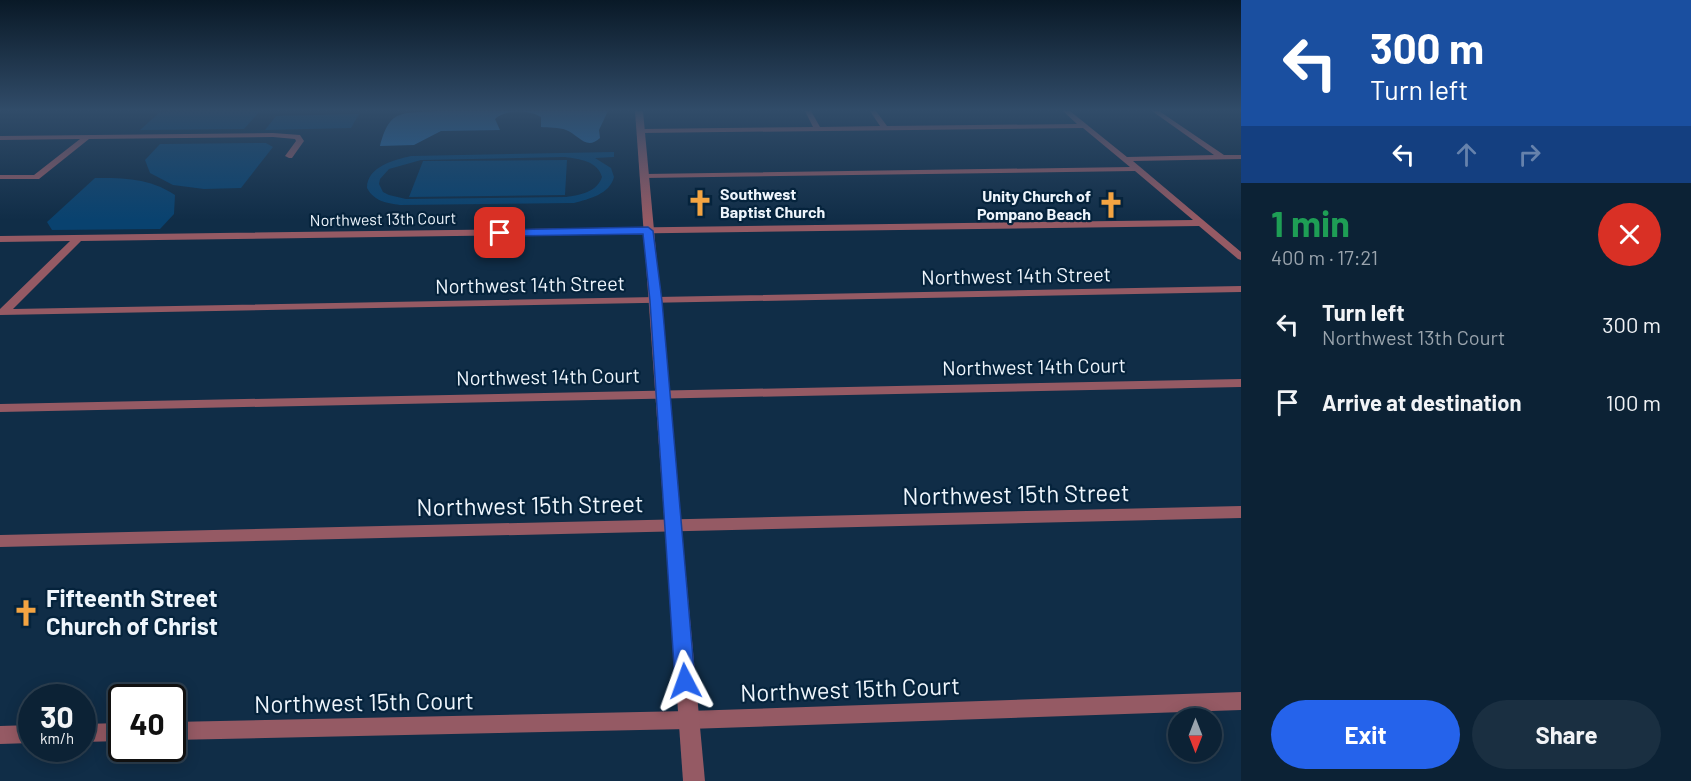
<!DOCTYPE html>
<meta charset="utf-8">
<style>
body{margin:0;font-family:Barlow,sans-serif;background:#1a2f41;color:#f1f3f6;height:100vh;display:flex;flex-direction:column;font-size:22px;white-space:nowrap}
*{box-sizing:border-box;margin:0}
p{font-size:20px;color:#9aa4ad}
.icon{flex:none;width:33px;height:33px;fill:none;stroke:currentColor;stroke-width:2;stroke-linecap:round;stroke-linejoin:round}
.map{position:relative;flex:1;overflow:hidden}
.sheet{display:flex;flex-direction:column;background:#0c2235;width:450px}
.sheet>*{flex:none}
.banner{background:#1a4fa0;color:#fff;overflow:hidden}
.needle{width:39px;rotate:180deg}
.controls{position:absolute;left:1168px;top:708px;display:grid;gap:12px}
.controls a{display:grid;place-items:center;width:54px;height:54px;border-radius:50%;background:#0c2235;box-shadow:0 3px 15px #0003,0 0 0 2px #2c3f50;font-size:30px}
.speed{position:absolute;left:18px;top:684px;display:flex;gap:12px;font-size:30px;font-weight:700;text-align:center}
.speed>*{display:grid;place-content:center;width:78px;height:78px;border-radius:50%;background:#0c2235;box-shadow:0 3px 15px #0003,0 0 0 2px #2c3f50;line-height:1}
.speed small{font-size:15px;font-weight:400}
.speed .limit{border:3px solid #111;border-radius:9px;background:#fff;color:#111}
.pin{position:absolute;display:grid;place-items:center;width:51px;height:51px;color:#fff;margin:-26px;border-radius:12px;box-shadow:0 3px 9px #0006}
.me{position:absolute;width:66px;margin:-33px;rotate:356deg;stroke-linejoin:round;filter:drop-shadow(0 0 4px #0008)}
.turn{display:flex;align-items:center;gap:21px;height:126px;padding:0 30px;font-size:27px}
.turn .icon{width:78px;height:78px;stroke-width:2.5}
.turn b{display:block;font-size:42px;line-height:51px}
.lanes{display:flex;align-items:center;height:57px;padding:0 30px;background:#0003;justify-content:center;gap:30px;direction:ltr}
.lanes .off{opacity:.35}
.round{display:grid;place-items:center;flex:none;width:63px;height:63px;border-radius:32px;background:#1a2f41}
.summary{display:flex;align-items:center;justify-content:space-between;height:102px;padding:0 30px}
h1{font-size:36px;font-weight:700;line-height:45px;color:#1e9e55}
.cta{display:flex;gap:12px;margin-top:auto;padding:12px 30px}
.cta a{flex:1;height:69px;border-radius:36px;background:#2563eb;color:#fff;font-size:24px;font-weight:700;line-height:69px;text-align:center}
.cta a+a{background:#1a2f41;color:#f1f3f6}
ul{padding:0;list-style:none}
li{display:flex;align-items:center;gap:18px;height:78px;padding:0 30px}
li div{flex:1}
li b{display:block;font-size:22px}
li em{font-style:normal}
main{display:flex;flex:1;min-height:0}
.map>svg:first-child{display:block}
.green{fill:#09426f;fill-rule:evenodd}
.water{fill:#2468a3}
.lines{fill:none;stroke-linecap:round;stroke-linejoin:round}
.minor{fill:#955a64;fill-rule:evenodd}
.tertiary{fill:#955a64;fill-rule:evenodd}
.route{fill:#2563eb;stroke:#184099;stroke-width:1.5}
.labels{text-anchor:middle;stroke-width:4.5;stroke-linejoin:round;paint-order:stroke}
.far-poi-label{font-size:16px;font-weight:bold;fill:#eef5fc;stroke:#05233c;text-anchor:start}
.far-street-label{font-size:16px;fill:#eef5fc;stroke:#05233c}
.street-label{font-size:20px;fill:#eef5fc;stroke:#05233c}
.near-street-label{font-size:24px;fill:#eef5fc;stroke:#05233c}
.near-poi-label{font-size:24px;font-weight:bold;fill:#eef5fc;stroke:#05233c;text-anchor:start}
</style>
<main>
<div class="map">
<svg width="1241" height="781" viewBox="0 0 1241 781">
<rect width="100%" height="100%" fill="#102d47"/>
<g class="green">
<polygon points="260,111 244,129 140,130 160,112"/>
<polygon points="359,114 351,128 265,130 276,116"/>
<polygon points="266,143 273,147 241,188 204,189 173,185 150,173 145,160 160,144"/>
<path d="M614,152V157L595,158L611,168L614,177C610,194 589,199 574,203L400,205C386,203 374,201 367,188C367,166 395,160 411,156ZM565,157C579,159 598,161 602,177C597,192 580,195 566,197L406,199L389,195L383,192L379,184L380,179L389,169L421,160Z"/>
<polygon points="567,160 565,195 409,197 423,161"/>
<path d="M95,178C125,178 149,178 175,195L174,214L160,229L52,230L47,222Z"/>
</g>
<path class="water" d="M436,111H608L599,130L600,138C586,151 579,135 566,130C559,127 548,128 541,127V117C529,110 505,109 495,119L500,130L441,131L414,145L380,146C390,108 401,114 436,111Z"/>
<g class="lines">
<g class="minor">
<polygon points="805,111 811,111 820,127 880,126 870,111 876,111 887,126 1077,124 1063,111 1070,111 1127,157 1214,155 1152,111 1159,111 1224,155 1241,155 1241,159 1133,161 1241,252 1241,260 1238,259 1199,226 81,241 13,309 1241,286 1241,292 0,315 0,309 70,241 0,242 0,236 1193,220 1135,171 644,178 640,176 644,174 1130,167 1083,128 641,133 637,131 641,129 813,127"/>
<polygon points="273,133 300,135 304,141 292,158 289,158 285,156 296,141 295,139 273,137 89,139 39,179 0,179 0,175 34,175 80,139 0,140 0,136"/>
<polygon points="1241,379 1241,387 0,412 0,404"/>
<polygon points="1241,506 1241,518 0,547 0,535"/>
<polygon points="1241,692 1241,710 688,729 172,740 172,722 688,711"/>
<polygon points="122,723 122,741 82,742 82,724"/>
<polygon points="32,725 32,743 0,744 0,726"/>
</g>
<polygon class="tertiary" points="635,111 643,111 705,781 683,781"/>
</g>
<linearGradient id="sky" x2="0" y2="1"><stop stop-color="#091927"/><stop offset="0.5" stop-color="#314c69"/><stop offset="1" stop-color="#314c69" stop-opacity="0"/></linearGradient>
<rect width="1241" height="220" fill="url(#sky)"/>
<polygon class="route" points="648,227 653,231 662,301 695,681 692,687 685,690 678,687 675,681 650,301 643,234 500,236 494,233 500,230"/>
<defs>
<symbol id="church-bare" viewBox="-9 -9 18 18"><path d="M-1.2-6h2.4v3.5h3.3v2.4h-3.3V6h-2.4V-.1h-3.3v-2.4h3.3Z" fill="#f3a442" stroke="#05233c" stroke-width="2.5" paint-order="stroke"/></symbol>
</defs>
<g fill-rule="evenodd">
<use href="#church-bare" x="681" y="184" width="38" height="38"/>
<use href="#church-bare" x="1092" y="186" width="38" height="38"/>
<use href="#church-bare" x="7" y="594" width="38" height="38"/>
</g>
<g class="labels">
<g class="far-poi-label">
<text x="720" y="200">Southwest<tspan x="720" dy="18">Baptist Church</tspan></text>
<text x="1091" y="202" text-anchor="end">Unity Church of<tspan x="1091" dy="18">Pompano Beach</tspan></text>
</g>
<g class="far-street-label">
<text transform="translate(383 219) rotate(-1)" y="6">Northwest 13th Court</text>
</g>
<g class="street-label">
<text transform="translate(1016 276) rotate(-1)" y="7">Northwest 14th Street</text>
<text transform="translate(530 285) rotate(-1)" y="7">Northwest 14th Street</text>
<text transform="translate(1034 367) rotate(-1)" y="7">Northwest 14th Court</text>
<text transform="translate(548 377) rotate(-1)" y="7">Northwest 14th Court</text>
</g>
<g class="near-street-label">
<text transform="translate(1016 495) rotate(-1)" y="8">Northwest 15th Street</text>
<text transform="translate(530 506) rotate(-1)" y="8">Northwest 15th Street</text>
<text transform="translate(850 690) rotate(-2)" y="8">Northwest 15th Court</text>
<text transform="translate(364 703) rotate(-1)" y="8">Northwest 15th Court</text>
</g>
<g class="near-poi-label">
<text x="46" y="607">Fifteenth Street<tspan x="46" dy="28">Church of Christ</tspan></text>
</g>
</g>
</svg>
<div class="controls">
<a><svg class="needle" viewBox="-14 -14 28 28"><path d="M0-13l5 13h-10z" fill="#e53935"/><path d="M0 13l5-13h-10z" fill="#9aa4ad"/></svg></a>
</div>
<div class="speed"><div>30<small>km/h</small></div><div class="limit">40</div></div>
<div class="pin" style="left:500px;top:233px;background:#d93025"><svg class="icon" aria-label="arrive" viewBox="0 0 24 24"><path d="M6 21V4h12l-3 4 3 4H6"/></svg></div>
<svg class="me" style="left:685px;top:681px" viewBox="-20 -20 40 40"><path d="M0-17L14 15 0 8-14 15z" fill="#2563eb" stroke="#fff" stroke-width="4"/></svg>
</div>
<section class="sheet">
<div class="banner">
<div class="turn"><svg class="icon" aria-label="left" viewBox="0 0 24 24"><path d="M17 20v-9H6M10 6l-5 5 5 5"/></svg><div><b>300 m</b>Turn left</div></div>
<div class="lanes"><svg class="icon" aria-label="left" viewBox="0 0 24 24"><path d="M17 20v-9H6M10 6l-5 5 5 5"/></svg><svg class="icon off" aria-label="ahead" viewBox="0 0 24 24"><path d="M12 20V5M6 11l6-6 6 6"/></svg><svg class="icon off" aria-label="right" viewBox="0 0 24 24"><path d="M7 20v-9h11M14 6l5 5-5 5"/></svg></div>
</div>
<div class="summary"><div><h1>1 min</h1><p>400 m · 17:21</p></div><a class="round" style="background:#d93025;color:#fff"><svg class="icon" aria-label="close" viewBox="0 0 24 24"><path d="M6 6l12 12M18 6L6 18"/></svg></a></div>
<ul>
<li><svg class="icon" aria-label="left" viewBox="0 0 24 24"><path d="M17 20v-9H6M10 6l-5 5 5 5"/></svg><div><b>Turn left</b><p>Northwest 13th Court</p></div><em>300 m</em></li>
<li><svg class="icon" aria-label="arrive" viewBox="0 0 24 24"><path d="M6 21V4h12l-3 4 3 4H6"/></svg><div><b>Arrive at destination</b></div><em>100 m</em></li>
</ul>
<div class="cta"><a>Exit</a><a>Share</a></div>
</section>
</main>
